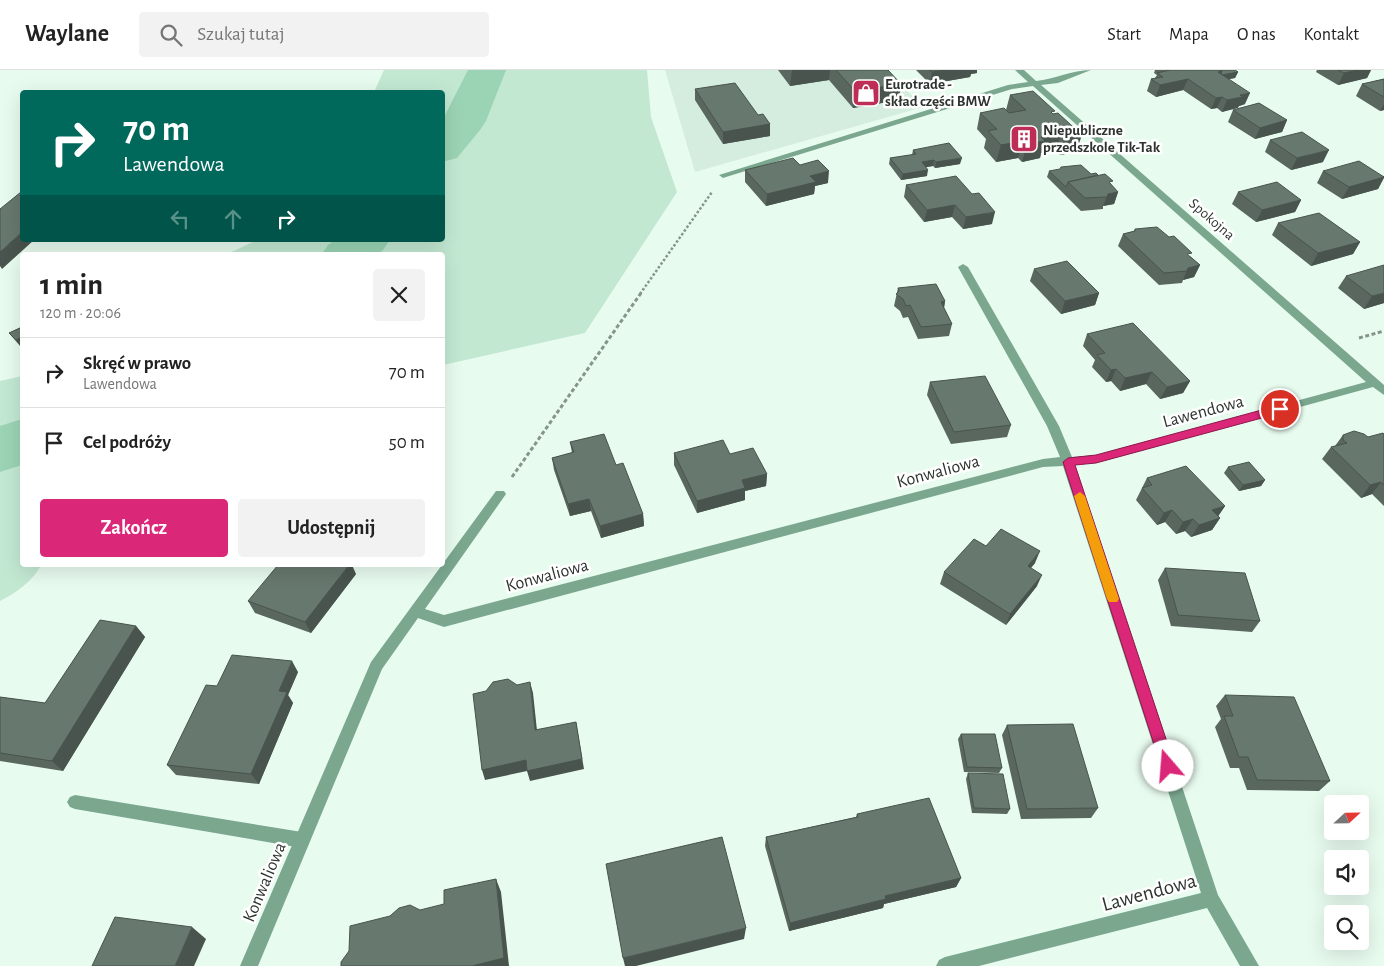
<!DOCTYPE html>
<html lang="pl">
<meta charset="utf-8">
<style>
body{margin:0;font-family:"Alegreya Sans",sans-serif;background:#f2f2f2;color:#222;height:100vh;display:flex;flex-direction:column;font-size:19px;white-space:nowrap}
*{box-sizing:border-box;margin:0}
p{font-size:16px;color:#767676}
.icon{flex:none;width:28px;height:28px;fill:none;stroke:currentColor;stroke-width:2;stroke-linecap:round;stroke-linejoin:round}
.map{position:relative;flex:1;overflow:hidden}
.details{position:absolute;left:20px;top:182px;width:425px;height:315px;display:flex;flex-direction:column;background:#fff;border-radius:5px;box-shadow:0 5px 20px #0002}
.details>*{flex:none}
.banner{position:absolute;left:20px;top:20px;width:425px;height:152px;border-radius:5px;box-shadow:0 5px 20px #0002;background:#00695c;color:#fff;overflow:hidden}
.needle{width:32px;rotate:68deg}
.controls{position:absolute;left:1324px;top:725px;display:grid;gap:10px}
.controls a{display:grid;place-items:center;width:45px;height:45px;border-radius:5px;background:#fff;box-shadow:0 5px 20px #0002;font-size:25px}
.pin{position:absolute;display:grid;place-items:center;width:42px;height:42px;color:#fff;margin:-21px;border:2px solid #fff;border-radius:50%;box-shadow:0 1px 5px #0007}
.me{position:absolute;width:55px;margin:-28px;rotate:342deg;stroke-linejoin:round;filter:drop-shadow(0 0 4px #0008)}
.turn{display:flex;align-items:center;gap:18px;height:105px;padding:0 20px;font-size:22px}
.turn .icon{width:65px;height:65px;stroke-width:2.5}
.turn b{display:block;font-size:35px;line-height:42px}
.lanes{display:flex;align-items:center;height:48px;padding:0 20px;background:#0003;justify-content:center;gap:25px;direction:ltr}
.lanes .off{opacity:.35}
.round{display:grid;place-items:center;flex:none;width:52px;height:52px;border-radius:5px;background:#f2f2f2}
.summary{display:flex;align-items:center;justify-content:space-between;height:85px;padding:0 20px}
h1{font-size:30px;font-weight:600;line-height:38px}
.cta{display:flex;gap:10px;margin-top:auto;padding:10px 20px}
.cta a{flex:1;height:58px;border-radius:5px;background:#db2777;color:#fff;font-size:20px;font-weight:600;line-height:58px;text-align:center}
.cta a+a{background:#f2f2f2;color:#222}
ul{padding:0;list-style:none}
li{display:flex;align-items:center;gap:15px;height:70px;padding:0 20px;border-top:1px solid #e0e0e0}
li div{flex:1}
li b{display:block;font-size:19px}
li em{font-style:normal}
header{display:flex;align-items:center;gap:30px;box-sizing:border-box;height:70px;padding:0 25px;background:#fff;border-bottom:1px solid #e0e0e0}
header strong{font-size:24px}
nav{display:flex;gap:28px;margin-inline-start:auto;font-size:18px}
.search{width:350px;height:45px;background:#f2f2f2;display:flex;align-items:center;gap:12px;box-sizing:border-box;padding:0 18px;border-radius:5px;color:#767676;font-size:19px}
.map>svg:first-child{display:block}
.built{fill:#d4eddf}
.green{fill:#c2e8d2}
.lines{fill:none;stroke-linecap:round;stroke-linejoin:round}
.river{fill:#9bd4b4;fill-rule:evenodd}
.path-far1{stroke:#87948c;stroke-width:2.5;stroke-dasharray:2.5 2;stroke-linecap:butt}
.path{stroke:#87948c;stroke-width:3;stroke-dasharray:4 2.5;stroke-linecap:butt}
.service{fill:#7ba78f;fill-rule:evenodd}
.minor{fill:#7ba78f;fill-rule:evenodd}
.wall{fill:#59675f}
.shaded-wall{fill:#48544d}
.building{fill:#67786e;stroke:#48544d}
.route{fill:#db2777;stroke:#8e194d}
.slow{fill:#f59e0b}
.labels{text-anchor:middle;stroke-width:5;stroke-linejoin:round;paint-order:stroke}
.far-poi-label{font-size:15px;font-weight:bold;fill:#2d3430;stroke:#fff;text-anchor:start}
.far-street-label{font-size:15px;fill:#2d3430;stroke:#fff}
.street-label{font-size:18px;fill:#2d3430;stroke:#fff}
.near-street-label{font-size:21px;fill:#2d3430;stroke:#fff}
</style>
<header>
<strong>Waylane</strong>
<div class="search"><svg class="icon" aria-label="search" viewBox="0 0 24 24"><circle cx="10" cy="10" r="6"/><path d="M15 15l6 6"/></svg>Szukaj tutaj</div>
<nav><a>Start</a><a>Mapa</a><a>O nas</a><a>Kontakt</a></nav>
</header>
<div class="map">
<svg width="1384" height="896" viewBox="0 0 1384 896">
<rect width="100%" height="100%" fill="#e8fbef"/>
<polygon class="built" points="665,0 888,0 923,37 695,102"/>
<g class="green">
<polygon points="384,0 647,0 651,47 677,122 585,263 443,295 442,185 225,185 257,170 442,170 442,22 374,22"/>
<path d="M22,306V495H41C34,510 15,524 0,531V311Z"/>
</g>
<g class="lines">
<g class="river">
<polygon points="468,0 506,0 486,51 480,60 457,88 442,92 442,51"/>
<polygon points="335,170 390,170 383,180 376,185 321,185 328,175"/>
<polygon points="22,349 22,395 0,402 0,356"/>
</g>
<polyline class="path-far1" points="640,224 712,122"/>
<g class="path">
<polyline points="1359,268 1384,261"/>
<polyline points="512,407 641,223"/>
</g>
<polygon class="service" points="75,725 302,762 308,765 310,770 308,775 302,778 75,739 70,737 67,732 70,727"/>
<path class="minor" d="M1015,0H1024L1036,11C1055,9 1072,0 1091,0L1058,13L1041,15L1384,315V325L1373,317L1096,393L1075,395L1218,825L1259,896H1240L1207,838L979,896H936L939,890L945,887L1201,823L1063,396L1043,397L444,557L418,548L382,599L258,896H240L371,592L496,421H504L506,424L425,539L444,545L1043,389L1060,387L1047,356L958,197L963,194L968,197L1059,356L1072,387L1096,385L1366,312L1033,16L1012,19L726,107L723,108L719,105L1008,15L1028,12Z"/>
</g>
<g class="wall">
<polygon points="778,0 888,0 899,30 853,38 829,10 790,16"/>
<polygon points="916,0 977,0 977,3 971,4 970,7 930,14"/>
<polygon points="1155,0 1235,0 1238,2 1235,8 1229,9 1245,34 1222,42 1217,38 1211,39 1183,20 1156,27 1147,21 1151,9 1155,8 1157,5 1154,3"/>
<polygon points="1317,0 1371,0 1367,8 1338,15 1316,2"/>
<polygon points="1384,9 1384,40 1380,41 1356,26 1362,14"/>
<polygon points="695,19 758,45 770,54 770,66 723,74 695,30"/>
<polygon points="1010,25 1054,44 1076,82 1060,85 1056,81 1041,83 1040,88 1022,92 1018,88 996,92 984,78 986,69 977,59 980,43 1006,40"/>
<polygon points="1233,40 1287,50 1282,62 1255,69 1228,52"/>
<polygon points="1270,70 1323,92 1291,100 1265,82"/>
<polygon points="913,80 960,94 935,98 933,96 926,97 927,106 901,110 889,94 890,88 912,85"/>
<polygon points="800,95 828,113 815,116 814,124 766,136 745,112 745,100"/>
<polygon points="1049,101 1091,104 1112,116 1118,122 1114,134 1103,136 1103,139 1081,141 1047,107"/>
<polygon points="1323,101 1384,106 1384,108 1378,119 1342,129 1317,113"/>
<polygon points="906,115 972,124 992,154 963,159 952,147 924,152 904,127"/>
<polygon points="1238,122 1301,130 1295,142 1256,152 1232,134"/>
<polygon points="1278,153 1360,172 1353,184 1311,196 1272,165"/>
<polygon points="1135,159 1191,187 1200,195 1194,207 1183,210 1182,213 1159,215 1118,176 1123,164 1134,161"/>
<polygon points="1034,199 1099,223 1095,235 1061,244 1030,211"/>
<polygon points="1346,206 1384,233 1364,239 1338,218"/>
<polygon points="898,218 945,231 944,238 952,254 949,266 918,269 908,247 903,248 900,241 894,236"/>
<polygon points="22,257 22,276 21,277 14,269 9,263"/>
<polygon points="1087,264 1190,311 1183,323 1160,329 1146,314 1120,321 1111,311 1106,312 1092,297 1095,290 1083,276"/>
<polygon points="930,312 1011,355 1007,367 951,374 927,325"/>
<polygon points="1384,364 1384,436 1372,424 1361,428 1322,389 1331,377 1335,376 1343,365 1368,367"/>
<polygon points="570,372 643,444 644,456 601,468 591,441 570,446 554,400 552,388 572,383"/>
<polygon points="674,383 767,404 766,416 745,421 745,430 697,443 674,395"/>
<polygon points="1228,397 1265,410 1261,416 1239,421 1224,403"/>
<polygon points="1147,408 1225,436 1218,446 1220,448 1212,460 1191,467 1185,461 1176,464 1165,452 1157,455 1136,430"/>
<polygon points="986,476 1035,493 1031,498 1037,516 1006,555 940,514 944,502"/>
<polygon points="1165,498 1260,551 1252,562 1171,556 1158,510"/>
<polygon points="356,504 311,563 255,543 248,531"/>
<polygon points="136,556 145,567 63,701 0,691 0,627 45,633"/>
<polygon points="298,602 288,625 293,633 259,714 176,705 167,695 217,616"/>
<polygon points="1225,625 1330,711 1319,721 1247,720 1239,698 1230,698 1215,657 1221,649 1216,636"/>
<polygon points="1007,655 1098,738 1091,748 1021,749 1002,665"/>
<polygon points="961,664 1002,698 999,703 964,702 958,669"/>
<polygon points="968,703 1010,739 1007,744 972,743 966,709"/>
<polygon points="857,744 961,808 956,817 884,834 883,838 789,861 765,776 766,767 856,747"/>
</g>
<g class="shaded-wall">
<polygon points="792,0 830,0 829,10 790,16"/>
<polygon points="947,0 977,0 977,3 971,4 970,7 930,14 932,2"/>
<polygon points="1358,0 1371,0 1367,8 1338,15 1344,3"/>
<polygon points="1222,1 1238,2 1235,8 1218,11 1218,2"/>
<polygon points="1188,9 1183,20 1156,27 1160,15"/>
<polygon points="901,14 899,30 853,38 855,21"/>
<polygon points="1250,23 1245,34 1239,36 1238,38 1222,42 1227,30 1240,25"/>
<polygon points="1222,27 1217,38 1211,39 1216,28"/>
<polygon points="1384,34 1384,40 1380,41"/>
<polygon points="1287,50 1282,62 1255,69 1260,58"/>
<polygon points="770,54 770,66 723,74 723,62"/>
<polygon points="1061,64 1056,81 1041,83 1040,88 1022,92 1027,74 1041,67"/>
<polygon points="1082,65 1076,82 1060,85 1066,68"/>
<polygon points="1023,71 1018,88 996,92 1001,75"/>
<polygon points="1329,80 1323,92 1291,100 1297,88"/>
<polygon points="962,88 960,94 935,98 936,92"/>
<polygon points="934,90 933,96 921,98 922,92"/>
<polygon points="928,100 927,106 901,110 903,104"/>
<polygon points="829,101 828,113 815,116 814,124 766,136 767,124 810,106"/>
<polygon points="1384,107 1378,119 1342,129 1349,117"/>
<polygon points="1118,122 1114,134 1103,136 1108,124"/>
<polygon points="1301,130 1295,142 1256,152 1262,140"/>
<polygon points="955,135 952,147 924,152 927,140"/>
<polygon points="995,142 992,154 963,159 966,147"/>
<polygon points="22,162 22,170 34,170 2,199 0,196 0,182"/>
<polygon points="1360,172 1353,184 1311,196 1318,183"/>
<polygon points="1200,195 1194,207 1183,210 1188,198"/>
<polygon points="1099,223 1095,235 1061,244 1065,231"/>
<polygon points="1384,223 1384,233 1364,239 1372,226"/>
<polygon points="945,231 943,244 941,232"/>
<polygon points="22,267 22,276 21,277 16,270"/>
<polygon points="1116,299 1111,311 1106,312 1111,300"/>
<polygon points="1152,302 1146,314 1120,321 1125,308"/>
<polygon points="1190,311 1183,323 1160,329 1167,317"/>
<polygon points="767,404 766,416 745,421 745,430 697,443 697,431 742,410"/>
<polygon points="1265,410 1261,416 1239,421 1243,415"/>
<polygon points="1381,412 1372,424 1361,428 1370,415"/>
<polygon points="589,429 591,441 570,446 568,434"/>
<polygon points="1225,436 1217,448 1212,440"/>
<polygon points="1172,440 1165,452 1157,455 1164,443"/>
<polygon points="643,444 644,456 601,468 600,456"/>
<polygon points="1220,448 1212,460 1191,467 1199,455"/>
<polygon points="1193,449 1185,461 1176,464 1183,452"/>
<polygon points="1040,481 1035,493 1023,507 1028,496"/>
<polygon points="349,495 352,495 356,504 311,563 305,552"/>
<polygon points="1042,505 1037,516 1006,555 1010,544"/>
<polygon points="136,556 145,567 63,701 52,691"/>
<polygon points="292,591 298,602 288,625 293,633 259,714 251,704 279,621"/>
<polygon points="530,612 533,623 538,670 535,660"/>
<polygon points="576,652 584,699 530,711 527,701 485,710 482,700"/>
<polygon points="961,808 956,817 884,834 883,838 789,861 790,853 885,826"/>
<polygon points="496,809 501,822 509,896 472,896"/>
<polygon points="192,857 206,869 194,896 175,896"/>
<polygon points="746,858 744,869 636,896 625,896 623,888"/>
</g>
<g class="building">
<polygon points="836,0 888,0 901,14 855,21"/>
<polygon points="929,0 947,0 932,2"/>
<polygon points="1170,0 1220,0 1222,1 1218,2 1250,23 1240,25 1243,27 1227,30 1222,27 1216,28 1188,9 1160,15 1151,9 1163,7 1157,3"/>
<polygon points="1220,0 1235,0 1238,2 1222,5 1221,4 1222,1"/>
<polygon points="1338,0 1358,0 1344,3"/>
<polygon points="1384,9 1384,27 1362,14"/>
<polygon points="735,13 758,45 763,44 770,54 723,62 695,19"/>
<polygon points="1033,21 1055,41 1051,42 1053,44 1058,43 1082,65 1066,68 1061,64 1041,67 1045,71 1027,74 1023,71 1001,75 988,61 997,59 980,43 1004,38 1009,43 1026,40 1010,25"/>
<polygon points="1259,33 1287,50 1260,58 1233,40"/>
<polygon points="1302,62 1329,80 1297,88 1270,70"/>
<polygon points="949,73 962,88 936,92 934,90 922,92 928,100 903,104 890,88 916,84 913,80"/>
<polygon points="793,88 800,95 818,90 829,101 810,106 816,112 767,124 745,100"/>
<polygon points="1359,91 1384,107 1349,117 1323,101"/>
<polygon points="1081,95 1091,104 1096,103 1098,105 1068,112 1066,117 1049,101 1060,99 1061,97"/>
<polygon points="1105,104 1113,111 1109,112 1118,122 1108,124 1107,127 1085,128 1068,112"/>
<polygon points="956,106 972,124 979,123 995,142 966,147 955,135 927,140 906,115"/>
<polygon points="1277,112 1301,130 1262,140 1238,122"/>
<polygon points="21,122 22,122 22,162 0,182 0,139"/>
<polygon points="1319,143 1360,172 1318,183 1278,153"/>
<polygon points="1157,157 1169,167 1174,166 1192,183 1187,184 1200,195 1188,198 1187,201 1164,203 1123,164 1135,161 1135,159"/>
<polygon points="1067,191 1099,223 1065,231 1034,199"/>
<polygon points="1384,195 1384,223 1372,226 1346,206"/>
<polygon points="936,214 945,231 941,232 952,254 921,257 910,235 906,236 903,229 896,224 899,221 898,218"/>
<polygon points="1133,253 1190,311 1167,317 1152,302 1125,308 1116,299 1111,300 1097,285 1105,283 1087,264"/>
<polygon points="22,257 22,267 16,270 9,263"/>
<polygon points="985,306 1011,355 954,362 930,312"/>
<polygon points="1354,361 1364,364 1368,367 1383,363 1384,364 1384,415 1381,412 1370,415 1331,377 1347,373 1343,370 1343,365"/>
<polygon points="604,364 616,395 623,393 643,444 600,456 589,429 568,434 552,388 574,382 570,372"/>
<polygon points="723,370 730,384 753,378 767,404 742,410 745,418 697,431 674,383"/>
<polygon points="1249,392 1265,410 1243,415 1228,397"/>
<polygon points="1186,396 1225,436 1212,440 1220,448 1199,455 1193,449 1183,452 1172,440 1164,443 1142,418 1152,415 1147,408"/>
<polygon points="1001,459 1040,481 1028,496 1042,505 1010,544 944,502 974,469 986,476"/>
<polygon points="278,495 349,495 305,552 248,531"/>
<polygon points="1165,498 1245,503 1260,551 1178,545"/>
<polygon points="100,550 136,556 52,691 0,683 0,627 45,633"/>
<polygon points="232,585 292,591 279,621 287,622 251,704 167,695 206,615 217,616"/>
<polygon points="508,609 517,615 530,612 535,660 576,652 582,689 527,701 526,690 482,700 473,624 486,621 493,612"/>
<polygon points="1225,625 1294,627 1330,711 1257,710 1248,687 1239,687 1224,646 1233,646"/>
<polygon points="1073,654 1098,738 1027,739 1007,655"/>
<polygon points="961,664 995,664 1002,698 967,697"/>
<polygon points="968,703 1003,704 1010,739 974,738"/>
<polygon points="929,728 961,808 885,826 886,829 790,853 766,767 858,747 857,744"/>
<polygon points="722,767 746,858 623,888 606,794"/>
<polygon points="496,809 504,888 472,896 341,896 341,892 349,881 350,856 390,846 399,838 410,835 420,840 444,834 444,820"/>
<polygon points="115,847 192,857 175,896 92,896"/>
</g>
<polygon class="route" points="1280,335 1284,336 1285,339 1284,342 1096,393 1075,395 1175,696 1172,700 1168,702 1163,700 1161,696 1063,392 1068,388 1096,385"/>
<polygon class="slow" points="1080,422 1085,426 1119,529 1117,532 1109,532 1107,529 1074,426"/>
<defs>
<symbol id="shop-square" viewBox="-11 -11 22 22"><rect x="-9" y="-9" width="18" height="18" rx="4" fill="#bd2d55" stroke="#fff"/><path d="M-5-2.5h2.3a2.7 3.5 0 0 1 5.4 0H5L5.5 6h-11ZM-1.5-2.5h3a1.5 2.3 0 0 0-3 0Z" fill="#fff"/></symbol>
<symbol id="building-square" viewBox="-11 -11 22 22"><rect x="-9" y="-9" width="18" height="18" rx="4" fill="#bd2d55" stroke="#fff"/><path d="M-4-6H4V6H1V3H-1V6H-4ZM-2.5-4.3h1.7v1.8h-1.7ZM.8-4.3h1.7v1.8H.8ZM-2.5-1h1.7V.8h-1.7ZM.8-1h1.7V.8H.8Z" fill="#fff"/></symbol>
</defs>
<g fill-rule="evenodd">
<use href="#shop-square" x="850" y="7" width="32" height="32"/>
<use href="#building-square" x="1008" y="53" width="32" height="32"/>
</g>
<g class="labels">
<g class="far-poi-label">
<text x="885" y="19">Eurotrade -<tspan x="885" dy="17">skład części BMW</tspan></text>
<text x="1043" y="65">Niepubliczne<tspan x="1043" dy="17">przedszkole Tik-Tak</tspan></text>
</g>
<g class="far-street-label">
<text transform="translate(1212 149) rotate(41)" y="5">Spokojna</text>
</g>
<g class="street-label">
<text transform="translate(1203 341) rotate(-15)" y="6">Lawendowa</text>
<text transform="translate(938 401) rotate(-15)" y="6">Konwaliowa</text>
<text transform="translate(547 505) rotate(-15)" y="6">Konwaliowa</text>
<text transform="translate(264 812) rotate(-67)" y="6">Konwaliowa</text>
</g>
<g class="near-street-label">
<text transform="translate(1149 822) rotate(-15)" y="7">Lawendowa</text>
</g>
</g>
</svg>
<div class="controls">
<a><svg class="needle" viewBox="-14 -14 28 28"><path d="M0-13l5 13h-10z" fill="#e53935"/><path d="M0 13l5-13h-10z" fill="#767676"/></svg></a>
<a><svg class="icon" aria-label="sound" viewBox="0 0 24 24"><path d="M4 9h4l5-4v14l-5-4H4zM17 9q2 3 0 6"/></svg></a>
<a><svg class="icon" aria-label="search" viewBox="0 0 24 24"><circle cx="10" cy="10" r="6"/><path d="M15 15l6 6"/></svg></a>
</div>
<div class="pin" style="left:1280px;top:339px;background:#d93025"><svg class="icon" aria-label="arrive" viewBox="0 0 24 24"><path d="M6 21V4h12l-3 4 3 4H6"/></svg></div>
<svg class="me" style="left:1168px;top:696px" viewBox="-20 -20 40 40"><circle r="19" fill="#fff"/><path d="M0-13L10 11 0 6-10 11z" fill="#db2777"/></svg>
<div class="banner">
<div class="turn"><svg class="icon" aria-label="right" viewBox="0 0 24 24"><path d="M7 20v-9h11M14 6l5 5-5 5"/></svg><div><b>70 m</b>Lawendowa</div></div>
<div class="lanes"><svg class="icon off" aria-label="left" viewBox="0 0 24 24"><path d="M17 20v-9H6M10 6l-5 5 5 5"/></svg><svg class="icon off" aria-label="ahead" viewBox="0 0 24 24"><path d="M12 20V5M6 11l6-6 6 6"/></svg><svg class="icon" aria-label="right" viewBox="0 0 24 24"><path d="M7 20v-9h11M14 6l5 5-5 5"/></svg></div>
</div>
<section class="details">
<div class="summary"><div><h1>1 min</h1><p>120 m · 20:06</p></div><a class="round"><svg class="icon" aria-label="close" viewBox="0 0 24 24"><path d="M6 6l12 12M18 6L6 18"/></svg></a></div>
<ul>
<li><svg class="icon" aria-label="right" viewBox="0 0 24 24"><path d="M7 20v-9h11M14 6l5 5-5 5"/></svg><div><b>Skręć w prawo</b><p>Lawendowa</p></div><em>70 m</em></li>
<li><svg class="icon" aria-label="arrive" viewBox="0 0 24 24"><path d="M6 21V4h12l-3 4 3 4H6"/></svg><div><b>Cel podróży</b></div><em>50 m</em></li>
</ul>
<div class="cta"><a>Zakończ</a><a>Udostępnij</a></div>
</section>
</div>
